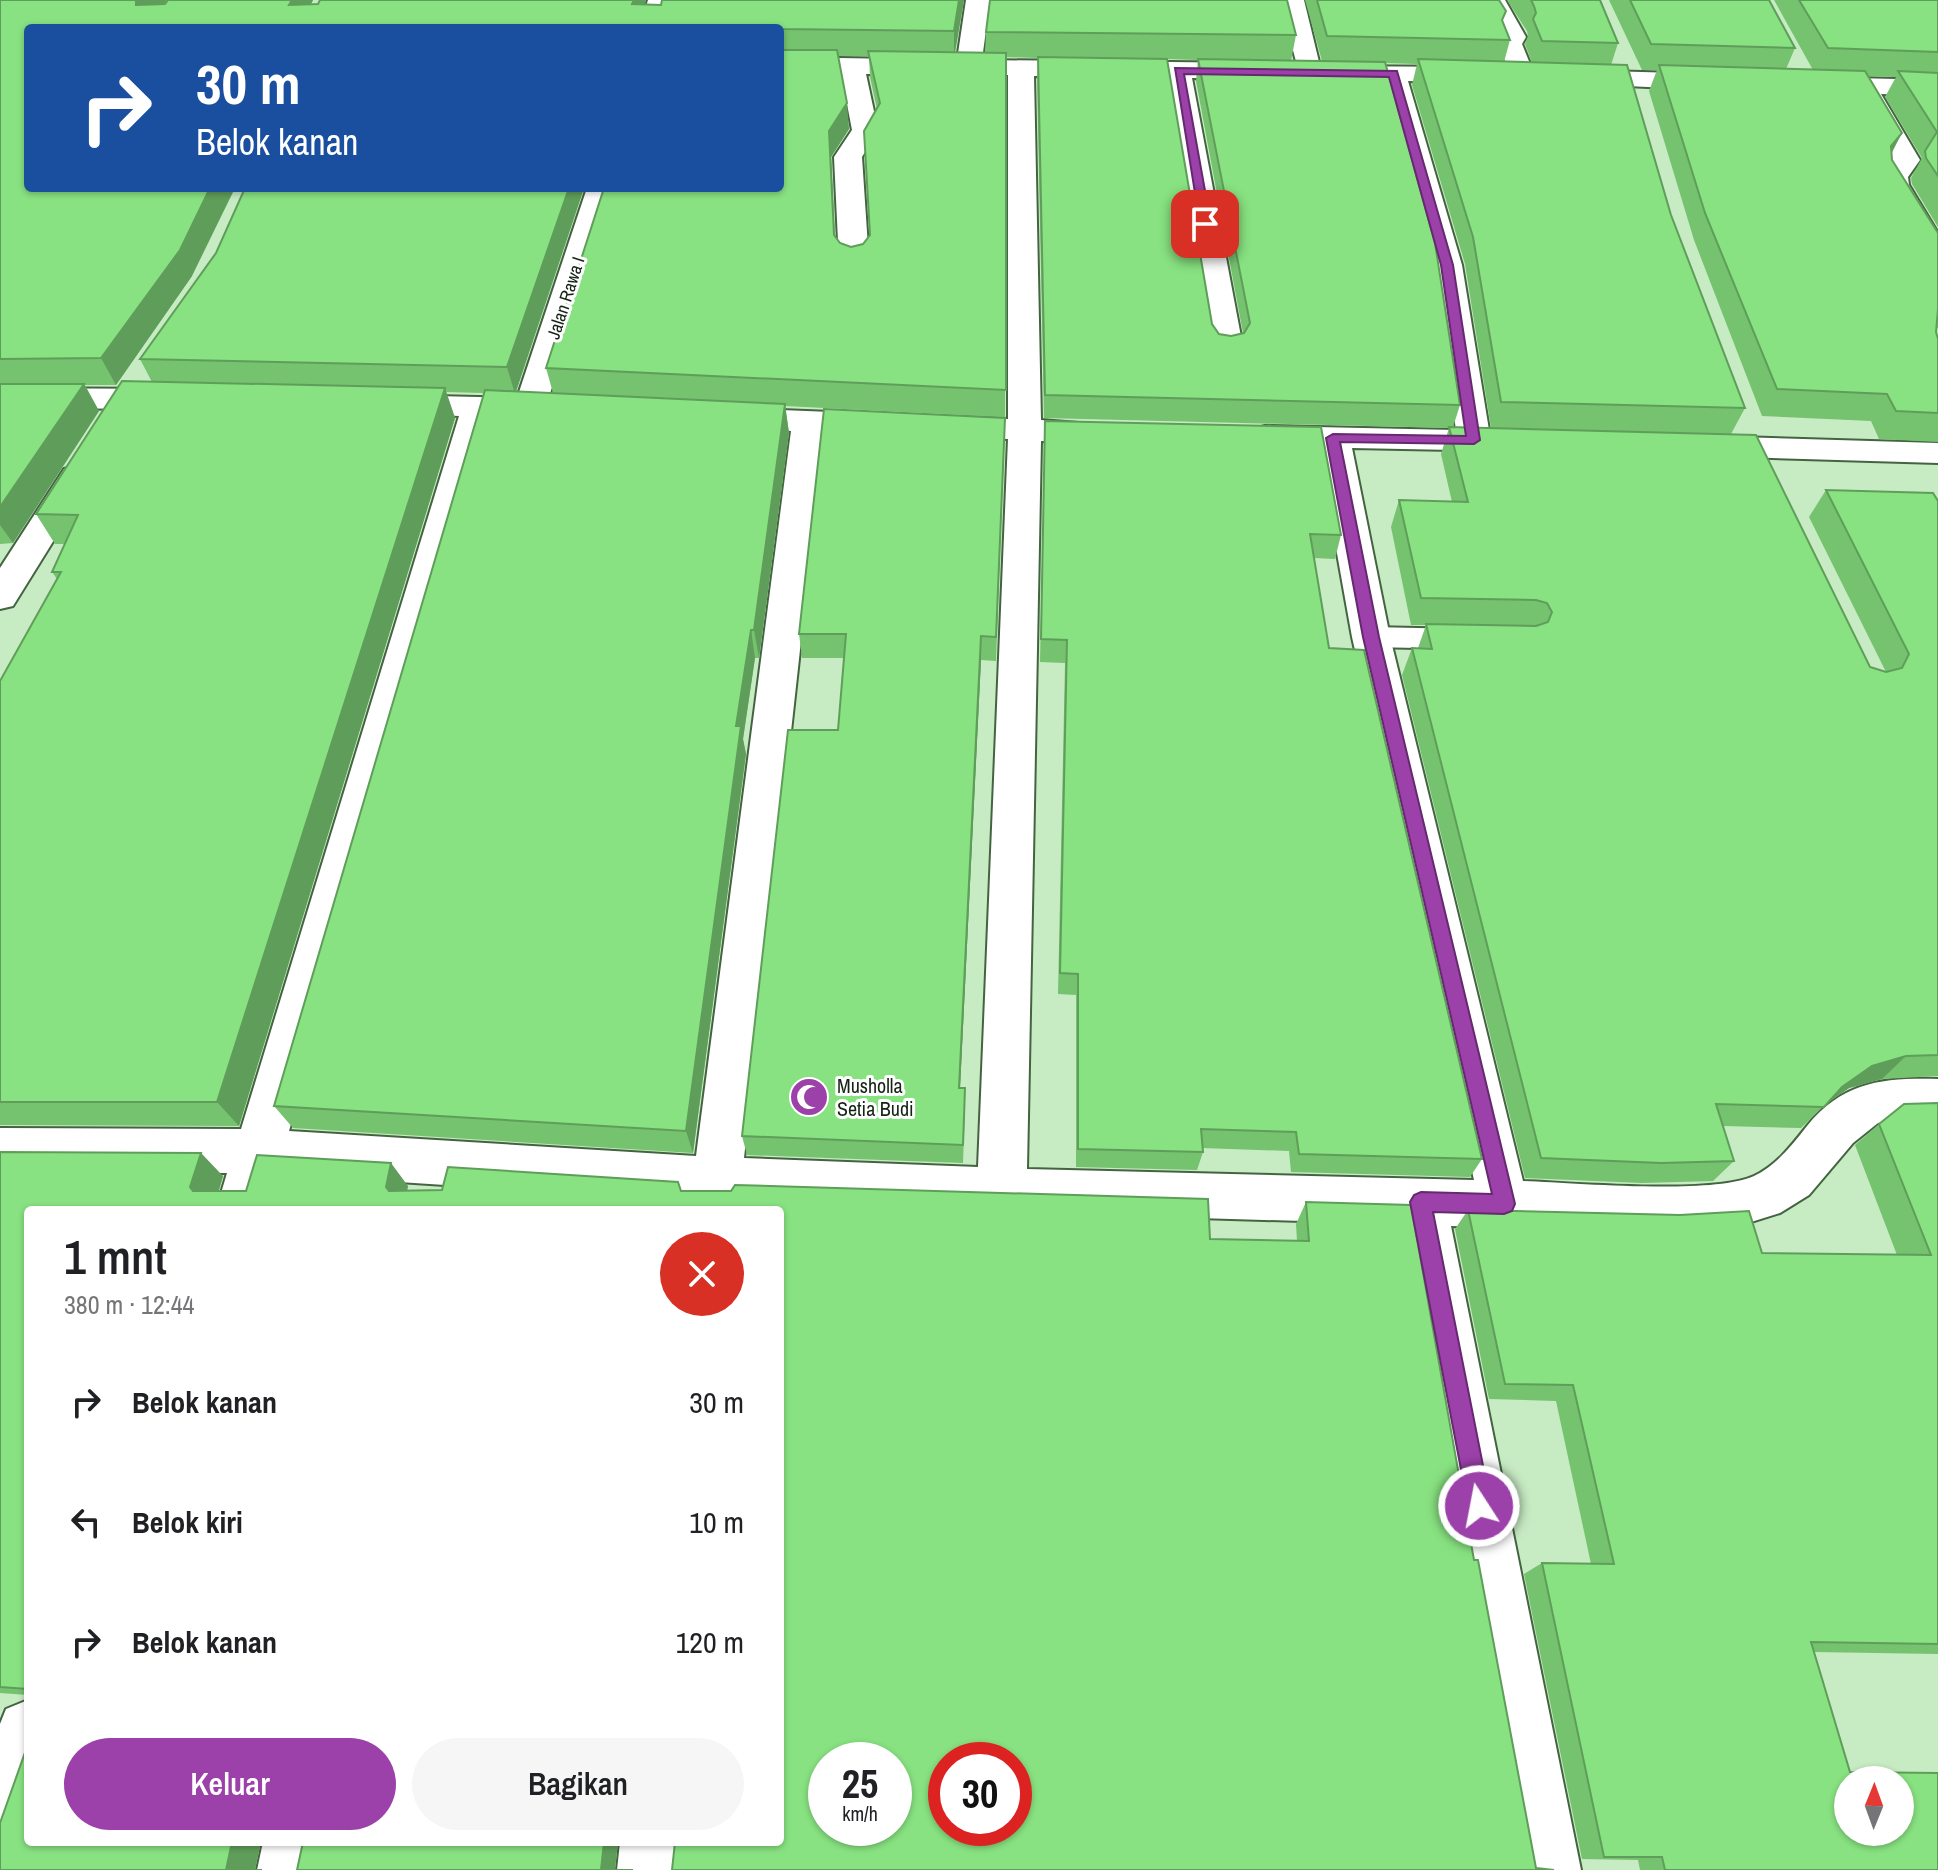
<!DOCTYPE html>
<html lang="id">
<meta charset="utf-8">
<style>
body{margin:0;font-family:"Archivo Narrow",sans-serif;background:#f6f6f6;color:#202124;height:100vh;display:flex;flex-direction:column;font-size:30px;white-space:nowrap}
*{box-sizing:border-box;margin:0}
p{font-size:26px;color:#757577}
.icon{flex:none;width:44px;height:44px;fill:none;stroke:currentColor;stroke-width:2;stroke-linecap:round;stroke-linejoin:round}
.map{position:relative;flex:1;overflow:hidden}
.drawer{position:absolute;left:24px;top:1206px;width:760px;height:640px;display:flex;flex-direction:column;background:#fff;border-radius:8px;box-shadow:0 2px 6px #0004}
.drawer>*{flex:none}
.banner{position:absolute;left:24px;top:24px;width:760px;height:168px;border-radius:8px;box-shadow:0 2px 6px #0004;background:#1a4fa0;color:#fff;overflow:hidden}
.needle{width:52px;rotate:1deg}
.controls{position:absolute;left:1834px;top:1766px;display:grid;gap:16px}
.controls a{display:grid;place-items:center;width:80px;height:80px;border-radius:50%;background:#fff;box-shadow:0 2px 6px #0004;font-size:40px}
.speed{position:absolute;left:808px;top:1742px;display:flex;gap:16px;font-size:40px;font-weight:700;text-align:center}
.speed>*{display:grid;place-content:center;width:104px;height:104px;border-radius:50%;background:#fff;box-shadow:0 2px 6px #0004;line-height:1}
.speed small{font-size:20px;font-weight:400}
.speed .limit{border:12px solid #d22;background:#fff;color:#111}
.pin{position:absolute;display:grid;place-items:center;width:68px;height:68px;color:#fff;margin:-34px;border-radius:16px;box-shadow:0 4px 12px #0006}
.me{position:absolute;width:88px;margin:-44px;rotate:349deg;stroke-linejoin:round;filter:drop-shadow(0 0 6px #0008)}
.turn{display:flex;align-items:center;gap:28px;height:168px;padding:0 40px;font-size:36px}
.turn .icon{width:104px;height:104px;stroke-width:2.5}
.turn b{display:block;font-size:56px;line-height:68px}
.round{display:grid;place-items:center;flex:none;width:84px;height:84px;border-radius:42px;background:#f6f6f6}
.headline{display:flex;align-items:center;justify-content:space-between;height:136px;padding:0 40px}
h1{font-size:48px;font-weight:600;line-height:60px}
.cta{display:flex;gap:16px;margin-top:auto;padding:16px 40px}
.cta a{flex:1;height:92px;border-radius:48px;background:#9c40aa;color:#fff;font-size:32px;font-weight:600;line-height:92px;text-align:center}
.cta a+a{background:#f6f6f6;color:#202124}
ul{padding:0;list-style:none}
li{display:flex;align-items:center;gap:24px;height:120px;padding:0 40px}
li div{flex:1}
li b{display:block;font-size:30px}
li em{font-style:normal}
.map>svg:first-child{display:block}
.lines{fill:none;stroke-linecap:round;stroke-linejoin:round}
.service-casing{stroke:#446441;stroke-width:4}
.minor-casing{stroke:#446441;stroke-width:4}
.service{fill:#fff;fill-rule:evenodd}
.minor{fill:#fff;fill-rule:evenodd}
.wall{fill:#75c26f;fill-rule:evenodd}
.shaded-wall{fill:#5f9e5a}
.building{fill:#88e281;stroke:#5f9e5a;stroke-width:2;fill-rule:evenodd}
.route{fill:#9c40aa;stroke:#652a6e;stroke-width:2}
.labels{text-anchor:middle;stroke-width:6;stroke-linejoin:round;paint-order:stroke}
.far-street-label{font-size:18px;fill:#152314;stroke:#fff}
.poi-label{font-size:20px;fill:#152314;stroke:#fff;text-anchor:start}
</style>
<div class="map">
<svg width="1938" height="1870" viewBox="0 0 1938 1870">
<rect width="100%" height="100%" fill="#c7ebc3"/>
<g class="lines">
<defs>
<polygon id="service" points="1371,627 1465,629 1475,632 1479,639 1475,646 1465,649 1371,647 1361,644 1357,637 1361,630"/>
<g id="minor">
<polygon points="648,0 672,0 663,28 639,28"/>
<path d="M966,0H990L982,60L1258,63L1267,66L1271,71L1267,76L1258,79L1192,78L1243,347L1238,354L1227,356L1216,354L1211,347L1166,77L1034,76L1041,420L1116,426L1121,433L1116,440L1104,443L1041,441L1027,1169L1474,1180L1352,637L1318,447L1253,443L1248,436L1253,429L1265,426L1456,430L1432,265L1382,81L1300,77L1280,0H1304L1320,66L1474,67L1483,70L1487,75L1483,80L1474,83L1408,81L1462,265L1489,430L1516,434L1521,441L1516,448L1504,451L1352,448L1390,637L1523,1181C1575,1183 1712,1195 1754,1176C1777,1165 1792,1145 1807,1126C1844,1081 1883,1078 1938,1079V1121L1895,1120L1878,1123L1853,1143L1809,1195L1780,1213L1735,1227L1661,1231L1451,1226L1581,1870H1517L1400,1224L739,1204L738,1210H690V1201L276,1174L266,1210H216L227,1173L0,1172V1128L241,1129L459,416L382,412L377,405L382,398L393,395L517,398L587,188H615L548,400L556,408L551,415L540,418L491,417L289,1131L696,1156L791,431L717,425L713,418L717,411L729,408L1008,419V75L866,74L878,130L862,157L869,262L864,268L854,271L844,268L839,262L834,157L852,130L841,73H780V57L957,60ZM824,432L1008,439L978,1167L744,1158Z"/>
<polygon points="1481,0 1505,0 1526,37 1522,44 1535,76 1531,81 1513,81 1498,44 1502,37 1500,32"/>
<polygon points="1570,70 1713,74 1722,77 1726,82 1722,87 1713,90 1561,83 1557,78 1561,73"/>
<polygon points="1814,77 1938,80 1938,96 1881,94 1920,160 1908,177 1909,185 1938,233 1938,266 1928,263 1881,185 1880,174 1892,160 1855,94 1805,90 1801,85 1805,80"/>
<polygon points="0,388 173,389 184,392 189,399 184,406 173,409 0,408"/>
<polygon points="1705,436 1938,443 1938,463 1705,456 1693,453 1688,446 1693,439"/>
<polygon points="76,466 88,469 93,477 13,606 0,609 0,568 64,469"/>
<polygon points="28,1700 28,1804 22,1818 0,1827 0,1724 6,1709"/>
<polygon points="263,1842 327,1842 321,1870 257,1870"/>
<polygon points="620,1842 684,1842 681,1870 617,1870"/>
</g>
</defs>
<use href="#service" class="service-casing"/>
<use href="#minor" class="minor-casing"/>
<use href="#service" class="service"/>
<use href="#minor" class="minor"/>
</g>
<g class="wall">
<path d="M0,0H167L163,4H165L168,0H313L311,4H318L320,0H646L644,5H661L964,0L955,53H985L986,32L1296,35L1291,61H1322L1305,0H1499L1503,21L1510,40L1504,62L1532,63L1525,44L1528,36L1527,31L1507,0H1600L1618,43L1611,65L1671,215L1745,408L1731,434L1870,667L1886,672L1809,517L1826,490L1938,501V1076L1882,1079L1849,1088L1827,1103L1801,1128L1723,1126L1734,1161L1713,1181L1642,1183L1525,1178L1402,675L1412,648H1418L1426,625H1411L1391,527L1399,500L1452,502L1441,454L1449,428L1044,418L1037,79L1038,58L1006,57L1005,417L785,406L789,433L759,658H755L743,739L746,754L693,1153L293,1128L274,1106L484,393L446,392L455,418L239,1126L0,1125V681L57,579L52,572L65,544H55L36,514L152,382L140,359L216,253L245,188H584L516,392L553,393L546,368L780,188V28H28L192,276L116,385H85L99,411L13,543L0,544ZM838,56H869L870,77L877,109L870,235L863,244L851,247L840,243L835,236L831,157L849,129ZM1167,59L1198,60L1196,81L1243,333L1231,336L1219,334L1212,324ZM1385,63L1417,64L1412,85L1465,264L1491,428L1453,427L1460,405Z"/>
<polygon points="1609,0 1769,0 1795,48 1786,69 1813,70 1774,0 1938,0 1938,227 1912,184 1911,178 1922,158 1885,97 1896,77 1867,76 1892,153 1892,160 1938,233 1938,328 1936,328 1936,332 1938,339 1938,442 1879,439 1871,421 1762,416 1694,240 1649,91 1657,70 1642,70"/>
<polygon points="1005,418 996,661 981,660 960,1088 965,1108 963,1163 747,1155 742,1136 838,730 844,658 802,658 799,634"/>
<polygon points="1045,421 1341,535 1335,559 1314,558 1329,648 1482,1159 1470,1177 1291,1172 1289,1151 1202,1148 1203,1152 1197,1170 1076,1167 1076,995 1058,994 1065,663 1040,662"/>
<polygon points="1938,1103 1938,1654 1814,1652 1850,1772 1938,1870 1640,1870 1638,1860 1582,1859 1524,1574 1542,1563 1591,1564 1556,1401 1489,1399 1455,1229 1468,1210 1762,1253 1897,1255 1855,1145 1879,1124"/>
<polygon points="0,1152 223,1176 219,1191 408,1186 407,1191 682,1191 1210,1239 1297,1241 1296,1224 1306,1202 1411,1205 672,1870 780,1210 28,1210 28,1695 0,1693"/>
</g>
<g class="shaded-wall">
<polygon points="136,0 167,0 147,26 136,5"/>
<polygon points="292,0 313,0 299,28 289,5"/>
<polygon points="634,0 646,0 637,28 632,4"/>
<polygon points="959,0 964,0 954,57 954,31"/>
<polygon points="847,103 849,129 831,157 836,262 829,131"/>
<polygon points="1902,133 1888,160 1891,146"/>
<polygon points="210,188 235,188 192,276 116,385 101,358"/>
<polygon points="569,188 584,188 515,394 507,367"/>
<polygon points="84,384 99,411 13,543 0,525 0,507"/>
<polygon points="445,388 455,418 239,1126 217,1102"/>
<polygon points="785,404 789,433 759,658 754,630"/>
<polygon points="751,630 755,658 743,739 746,754 693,1153 686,1131 736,726"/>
<polygon points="981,636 981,660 959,1108 959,1088"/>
<polygon points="1906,1056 1882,1079 1849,1088 1819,1109 1842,1087 1872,1066"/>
<polygon points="201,1153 223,1176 213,1209 190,1187"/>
<polygon points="391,1163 408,1186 403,1209 386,1187"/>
<polygon points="232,1842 261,1842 255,1870 226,1870"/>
<polygon points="604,1842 618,1842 615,1870 601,1870"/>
</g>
<g class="building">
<polygon points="0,0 136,0 136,5 165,4 168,0 292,0 289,5 318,4 320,0 634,0 632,4 661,5 662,0 959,0 954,31 780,29 780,28 28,28 28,188 210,188 180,250 101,358 0,359"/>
<polygon points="990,0 1287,0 1296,35 986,32"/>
<polygon points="1317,0 1499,0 1506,11 1502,20 1510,40 1327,36"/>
<polygon points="1531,0 1600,0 1618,43 1542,41 1533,19 1536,13 1534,6"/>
<polygon points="1630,0 1769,0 1795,48 1651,44"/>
<polygon points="1799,0 1938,0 1938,52 1828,48"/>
<polygon points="780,50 837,50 847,103 829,131 834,235 840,243 851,247 863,244 870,235 864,131 880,103 868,51 1006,53 1006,390 546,368 604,188 780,188"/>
<polygon points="1038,57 1167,59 1212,324 1219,334 1231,336 1244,333 1250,323 1198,59 1385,62 1435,243 1460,405 1045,395"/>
<polygon points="1418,59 1627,65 1671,215 1745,408 1501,402 1473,237"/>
<polygon points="1659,65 1865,71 1902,133 1891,146 1892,160 1938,233 1938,309 1936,332 1938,339 1938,413 1896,411 1887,394 1777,389 1705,213"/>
<polygon points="1898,71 1938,73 1938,176 1926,158 1925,151 1937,132"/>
<polygon points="245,188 569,188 507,367 140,359 216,253"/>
<polygon points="122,381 445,388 217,1102 0,1102 0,681 61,572 52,572 78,515 36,514"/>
<polygon points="0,384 84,384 0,507"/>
<polygon points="485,390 785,404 754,630 751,630 736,726 741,726 686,1131 274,1106"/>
<polygon points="824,409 1005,418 996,637 981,636 959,1088 965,1088 963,1145 742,1136 788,730 838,730 846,634 799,634"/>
<polygon points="1045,421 1321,427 1341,535 1310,534 1329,648 1364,650 1482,1159 1299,1154 1296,1132 1201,1129 1203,1152 1078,1149 1078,974 1060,973 1067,640 1041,639"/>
<polygon points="1449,427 1756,435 1870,667 1886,672 1902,668 1909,654 1826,490 1933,493 1938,501 1938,1055 1906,1056 1872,1066 1842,1087 1824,1107 1716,1104 1734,1161 1661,1163 1541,1158 1412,648 1432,649 1426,624 1536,626 1548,622 1552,612 1547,603 1536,600 1421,598 1399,500 1468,502"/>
<path d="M1938,1103V1644L1811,1642L1850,1772L1938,1773V1870H1665L1662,1857H1604L1542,1563L1614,1564L1573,1385L1505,1384L1468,1210L1680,1215L1749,1211L1762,1253L1931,1255L1879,1124L1904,1104ZM1848,1780H1900V1832H1848Z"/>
<path d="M0,1152L201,1153L190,1187L193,1191H246L257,1155L391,1163L386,1187L389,1191L442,1190L448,1167L678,1182L681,1191H731L735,1185L1208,1199L1210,1239L1309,1241L1306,1202L1411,1205L1474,1560H1478L1536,1868L1554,1870H672L675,1842H780V1210H28V1689L0,1687ZM826,1760H894V1828H826ZM946,1760H1014V1828H946Z"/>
<polygon points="28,1744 28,1842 232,1842 226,1870 262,1870 0,1870 0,1823"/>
<polygon points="303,1842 604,1842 601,1870 633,1870 297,1870"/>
</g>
<polygon class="route" points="1175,68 1397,71 1453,265 1480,440 1474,444 1340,442 1379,637 1515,1204 1512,1211 1504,1214 1433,1212 1491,1506 1487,1514 1479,1517 1471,1514 1468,1506 1410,1202 1414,1195 1421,1192 1492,1194 1363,637 1326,438 1333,434 1466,436 1441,265 1389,77 1184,74 1211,224 1205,228 1200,224"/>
<defs>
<symbol id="mosque-disc" viewBox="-11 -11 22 22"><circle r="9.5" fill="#9c40aa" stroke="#fff"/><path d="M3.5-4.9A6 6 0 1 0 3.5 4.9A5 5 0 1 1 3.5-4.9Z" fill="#fff"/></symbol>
</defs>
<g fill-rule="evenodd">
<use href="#mosque-disc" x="787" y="1075" width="44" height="44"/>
</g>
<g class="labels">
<g class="far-street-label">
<text transform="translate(566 298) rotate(-72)" y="6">Jalan Rawa I</text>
</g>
<g class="poi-label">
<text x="837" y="1093">Musholla<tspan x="837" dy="23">Setia Budi</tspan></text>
</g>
</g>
</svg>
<div class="controls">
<a><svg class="needle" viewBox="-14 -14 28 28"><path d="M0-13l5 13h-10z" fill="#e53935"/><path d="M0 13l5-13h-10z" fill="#757577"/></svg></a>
</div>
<div class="speed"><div>25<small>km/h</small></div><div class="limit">30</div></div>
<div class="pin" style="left:1205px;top:224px;background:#d93025"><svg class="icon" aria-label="arrive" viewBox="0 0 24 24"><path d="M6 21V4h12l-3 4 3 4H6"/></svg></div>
<svg class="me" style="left:1479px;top:1506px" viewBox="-20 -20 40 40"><circle r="17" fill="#9c40aa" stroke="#fff" stroke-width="3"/><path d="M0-11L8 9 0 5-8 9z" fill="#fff"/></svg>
<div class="banner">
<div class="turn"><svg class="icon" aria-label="right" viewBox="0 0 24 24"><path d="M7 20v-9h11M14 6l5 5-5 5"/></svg><div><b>30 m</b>Belok kanan</div></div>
</div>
<section class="drawer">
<div class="headline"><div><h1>1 mnt</h1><p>380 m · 12:44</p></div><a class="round" style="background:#d93025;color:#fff"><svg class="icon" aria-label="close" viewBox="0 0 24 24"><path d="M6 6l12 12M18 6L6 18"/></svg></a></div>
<ul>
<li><svg class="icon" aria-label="right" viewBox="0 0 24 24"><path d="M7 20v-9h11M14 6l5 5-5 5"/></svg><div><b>Belok kanan</b></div><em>30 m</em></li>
<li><svg class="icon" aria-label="left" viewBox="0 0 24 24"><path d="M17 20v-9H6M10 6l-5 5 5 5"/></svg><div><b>Belok kiri</b></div><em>10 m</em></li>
<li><svg class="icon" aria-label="right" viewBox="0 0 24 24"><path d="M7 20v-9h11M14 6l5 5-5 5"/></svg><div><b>Belok kanan</b></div><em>120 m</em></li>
</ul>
<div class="cta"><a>Keluar</a><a>Bagikan</a></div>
</section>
</div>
